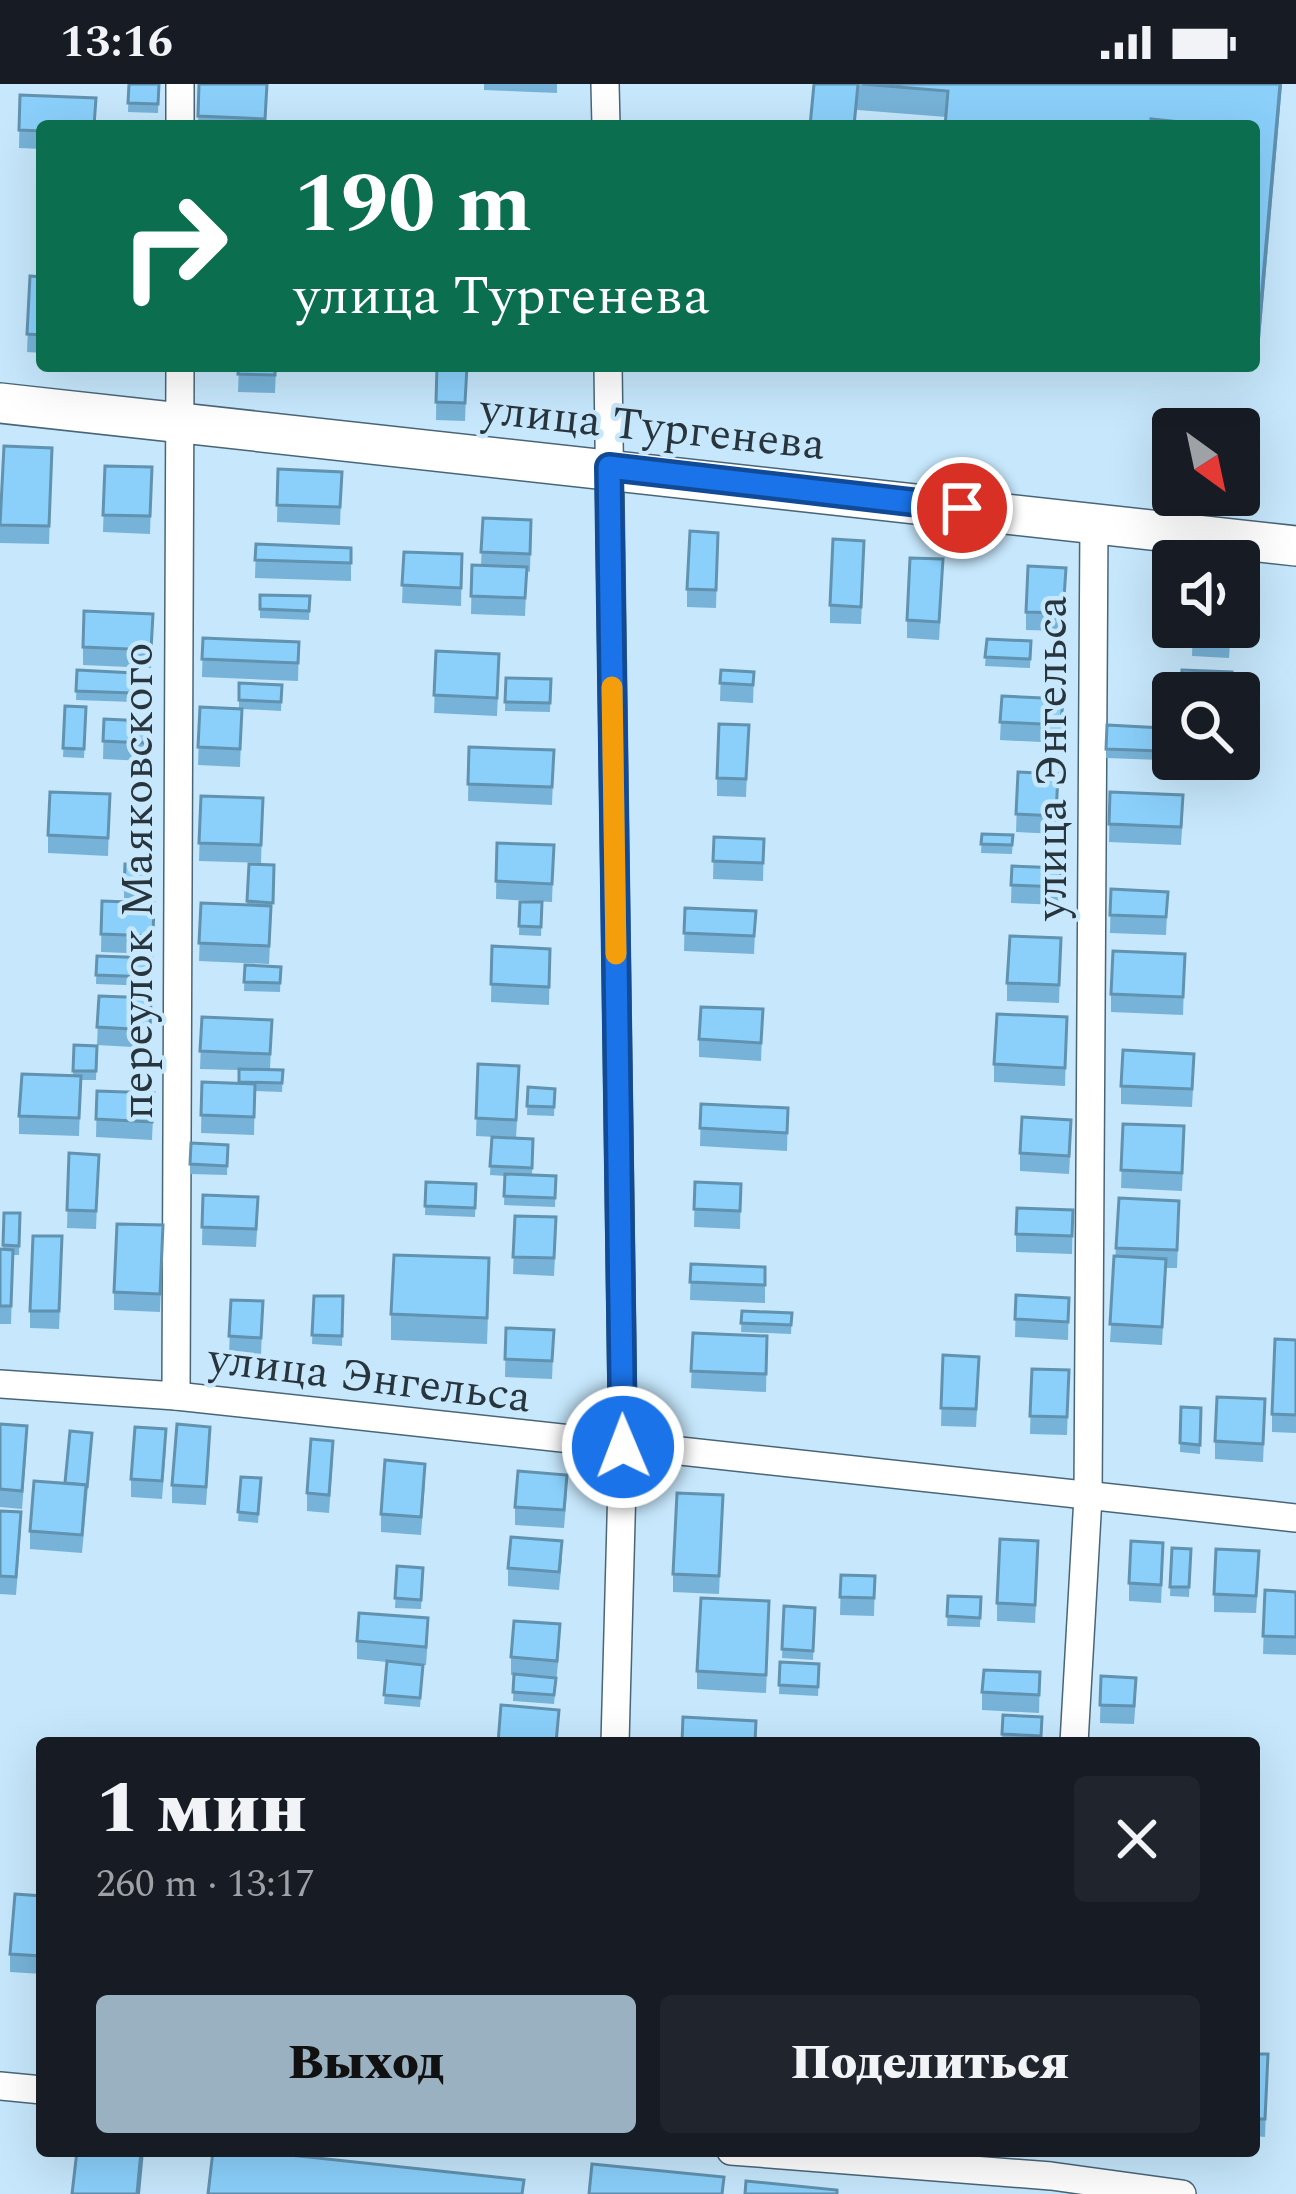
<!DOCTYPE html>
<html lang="ru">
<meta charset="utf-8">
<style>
body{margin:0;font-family:Spectral,serif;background:#20242c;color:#f1f3f6;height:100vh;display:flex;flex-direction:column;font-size:45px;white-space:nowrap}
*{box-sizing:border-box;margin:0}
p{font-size:39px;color:#9ea1a6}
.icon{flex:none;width:66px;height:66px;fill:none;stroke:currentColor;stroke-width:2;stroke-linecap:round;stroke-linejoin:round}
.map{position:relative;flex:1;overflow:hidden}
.sheet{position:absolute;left:36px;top:1653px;width:1224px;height:420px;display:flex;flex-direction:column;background:#171b24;border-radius:12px;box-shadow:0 12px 48px #0002}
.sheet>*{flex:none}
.hud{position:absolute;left:36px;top:36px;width:1224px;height:252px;border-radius:12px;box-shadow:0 12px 48px #0002;background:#0b6e4f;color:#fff;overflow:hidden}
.needle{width:78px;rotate:147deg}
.controls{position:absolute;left:1152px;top:324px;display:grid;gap:24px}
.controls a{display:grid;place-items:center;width:108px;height:108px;border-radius:12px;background:#171b24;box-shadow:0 12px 48px #0002;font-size:60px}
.pin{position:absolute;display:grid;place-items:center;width:102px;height:102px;color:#fff;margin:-51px;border:6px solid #fff;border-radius:50%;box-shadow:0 3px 12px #0007}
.me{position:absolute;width:132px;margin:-66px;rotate:359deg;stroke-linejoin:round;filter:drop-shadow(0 0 9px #0008)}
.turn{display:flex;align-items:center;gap:42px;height:252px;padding:0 60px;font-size:54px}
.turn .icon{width:156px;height:156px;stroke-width:2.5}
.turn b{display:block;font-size:84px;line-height:102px}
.round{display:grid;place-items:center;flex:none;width:126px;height:126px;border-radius:12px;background:#20242c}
.headline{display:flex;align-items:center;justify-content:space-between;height:204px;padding:0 60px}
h1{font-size:72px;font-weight:800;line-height:90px}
.primary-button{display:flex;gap:24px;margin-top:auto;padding:24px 60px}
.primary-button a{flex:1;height:138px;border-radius:12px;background:#99b1c0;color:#111;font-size:48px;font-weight:800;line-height:138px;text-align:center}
.primary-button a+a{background:#20242c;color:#f1f3f6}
.status{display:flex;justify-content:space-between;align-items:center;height:84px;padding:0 60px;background:#171b24;direction:ltr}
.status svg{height:33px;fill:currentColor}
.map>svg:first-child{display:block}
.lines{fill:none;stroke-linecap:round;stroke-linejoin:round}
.minor-casing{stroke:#496678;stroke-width:30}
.secondary-casing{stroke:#496678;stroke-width:42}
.minor{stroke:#fff;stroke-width:27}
.secondary{stroke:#fff;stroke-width:39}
.wall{fill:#77b3d8}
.shaded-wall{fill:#6192b0}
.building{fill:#8ad0fb;stroke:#6192b0;stroke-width:3}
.route-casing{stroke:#114b97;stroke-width:30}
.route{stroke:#1a73e8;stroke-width:21}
.slow{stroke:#f59e0b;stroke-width:21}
.labels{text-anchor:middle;stroke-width:9;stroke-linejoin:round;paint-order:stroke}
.street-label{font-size:45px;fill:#28353d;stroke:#c6e7fc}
</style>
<div class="status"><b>13:16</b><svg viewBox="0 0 49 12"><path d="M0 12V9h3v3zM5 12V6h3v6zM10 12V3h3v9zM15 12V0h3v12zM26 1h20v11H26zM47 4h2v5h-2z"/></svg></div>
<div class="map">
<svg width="1296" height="2110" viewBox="0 0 1296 2110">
<rect width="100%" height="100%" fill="#c6e7fc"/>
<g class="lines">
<defs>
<g id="minor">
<polyline points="605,0 606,42"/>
<polyline points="180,42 180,0"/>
<polyline points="608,282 623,1363 615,1659"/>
<polyline points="0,1300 176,1312 1296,1434"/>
<polyline points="176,1312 180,282"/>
<polyline points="1074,1659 1088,1413 1094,439"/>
<polyline points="0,2002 42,2006"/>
<polyline points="731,2067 1051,2092 1182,2110"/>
</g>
<polyline id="secondary" points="0,319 1296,462"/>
</defs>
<use href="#minor" class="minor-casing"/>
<use href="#secondary" class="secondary-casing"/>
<use href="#minor" class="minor"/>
<use href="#secondary" class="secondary"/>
</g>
<g class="wall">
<polygon points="129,0 159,0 158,29 128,28"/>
<polygon points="199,0 267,0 266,42 198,42"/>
<polygon points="484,0 557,0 557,9 484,6"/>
<polygon points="814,0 1282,0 1259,266 1254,266 1254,42 945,42 946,33 858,26"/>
<polygon points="20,11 96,14 95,42 42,42 42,65 19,64"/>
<polygon points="30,192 42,193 42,269 27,268"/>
<polygon points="120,282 157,282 157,285"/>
<polygon points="239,282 276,282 275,309 238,308"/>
<polygon points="299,282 336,282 336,286 299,285"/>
<polygon points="437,282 467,282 465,337 436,336"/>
<polygon points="52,364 49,460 0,459 0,441"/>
<polygon points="105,382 152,383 150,450 103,448"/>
<polygon points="278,385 342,388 340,441 277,438"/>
<polygon points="483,434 531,436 530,488 527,487 525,532 471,530 472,481 481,482"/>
<polygon points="718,449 716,524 687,523 687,505"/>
<polygon points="256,460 351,464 351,497 255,494"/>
<polygon points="404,468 462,470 461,522 402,519"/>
<polygon points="864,475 861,540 830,539 830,521"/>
<polygon points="1066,484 1063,547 1026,546 1026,528"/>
<polygon points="943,493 939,556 907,554 907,536"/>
<polygon points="260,511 310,512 309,536 260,534"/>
<polygon points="153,530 151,584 83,581 83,563"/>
<polygon points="1193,543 1231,543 1229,574 1192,572"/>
<polygon points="203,554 299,558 298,597 202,593"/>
<polygon points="987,555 1031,557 1030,584 985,582"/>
<polygon points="436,567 499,588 497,632 434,629"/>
<polygon points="77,586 134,589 133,618 76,616"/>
<polygon points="721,586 754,588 753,619 720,617"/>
<polygon points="506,594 551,595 550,628 505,627"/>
<polygon points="239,599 282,601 281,627 242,625 240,683 198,681 200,623 239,624"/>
<polygon points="1002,612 1063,615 1061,659 1000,656"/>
<polygon points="65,622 86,623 84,674 63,673"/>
<polygon points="104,635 144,637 144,677 103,675"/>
<polygon points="749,641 746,713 717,712 717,694"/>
<polygon points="1107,641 1163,644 1161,676 1106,674"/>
<polygon points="469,663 554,666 552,721 468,717"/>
<polygon points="1018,688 1058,690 1056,750 1016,748"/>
<polygon points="1110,708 1183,729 1181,761 1109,758"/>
<polygon points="110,710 108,772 48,769 48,751"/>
<polygon points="201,712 263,714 261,779 199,777"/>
<polygon points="982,750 1013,751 1012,770 981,769"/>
<polygon points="714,753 764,755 763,797 713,795"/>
<polygon points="497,759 554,761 552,818 496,815"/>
<polygon points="249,780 274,781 269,880 199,877 201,819 247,821"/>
<polygon points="151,781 150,815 124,814 124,805"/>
<polygon points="1012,782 1061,784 1061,821 1011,819"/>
<polygon points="1111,805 1168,808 1166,851 1110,849"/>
<polygon points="102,817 154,819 153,870 101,868"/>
<polygon points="520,818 542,818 541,852 519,851"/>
<polygon points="685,824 756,827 754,870 684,867"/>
<polygon points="1061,854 1059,919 1007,917 1007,899"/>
<polygon points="492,862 550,865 549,921 491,918"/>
<polygon points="1185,870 1183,931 1111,928 1111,910"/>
<polygon points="97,872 152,874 151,902 96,900"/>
<polygon points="245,881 281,883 280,908 244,907"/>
<polygon points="99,912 151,914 150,964 97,961"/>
<polygon points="763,925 761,977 699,973 699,955"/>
<polygon points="202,933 272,936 270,986 283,986 282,1008 255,1007 254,1051 201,1049 202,998 239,1000 239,986 200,985"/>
<polygon points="1067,933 1065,1002 994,998 994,980"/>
<polygon points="74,961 97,962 96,996 81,996 79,1052 19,1050 19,1032 73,991"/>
<polygon points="478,980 519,1000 516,1054 476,1052"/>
<polygon points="1194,987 1192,1023 1121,1020 1121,1002"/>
<polygon points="528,1003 555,1005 554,1032 527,1031"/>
<polygon points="97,1007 154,1009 152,1056 96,1053"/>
<polygon points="701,1020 788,1024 787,1067 700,1062"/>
<polygon points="1123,1040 1184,1060 1182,1107 1121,1104"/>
<polygon points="492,1053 533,1055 532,1091 556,1092 555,1123 504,1121 505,1092 490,1091"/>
<polygon points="1071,1054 1069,1090 1020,1087 1020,1069"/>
<polygon points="191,1059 228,1061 227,1091 190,1090"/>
<polygon points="69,1069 99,1071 96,1145 67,1144"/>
<polygon points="426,1098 476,1100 475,1133 425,1131"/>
<polygon points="695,1098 741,1100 740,1145 694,1143"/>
<polygon points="203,1111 258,1131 256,1163 202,1161"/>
<polygon points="1119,1114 1179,1135 1177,1184 1166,1184 1162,1261 1110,1258"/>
<polygon points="1073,1126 1072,1170 1016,1168 1016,1150"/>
<polygon points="4,1129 20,1129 19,1171 13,1171 11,1240 0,1240 0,1165 3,1166"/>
<polygon points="515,1132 556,1151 554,1192 513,1190"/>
<polygon points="163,1141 160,1228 114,1226 114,1208"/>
<polygon points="62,1170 59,1245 30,1244 30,1227"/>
<polygon points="691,1180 765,1183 765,1219 690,1216"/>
<polygon points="489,1201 487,1260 391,1256 391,1230"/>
<polygon points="1016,1211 1069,1214 1068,1256 1015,1253"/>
<polygon points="314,1212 343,1212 342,1262 312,1260"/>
<polygon points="231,1216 263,1217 261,1272 229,1270"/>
<polygon points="742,1227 792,1229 791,1250 741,1248"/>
<polygon points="506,1244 554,1246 552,1295 505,1293"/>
<polygon points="693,1249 767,1252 766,1308 691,1304"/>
<polygon points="1296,1256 1296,1349 1272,1348 1272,1330"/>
<polygon points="943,1271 979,1291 976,1343 941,1342"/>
<polygon points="1032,1285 1069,1286 1067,1351 1030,1350"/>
<polygon points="1181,1323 1201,1324 1200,1370 1180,1368"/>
<polygon points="1265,1333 1263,1378 1215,1375 1215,1357"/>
<polygon points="0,1340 27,1360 22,1425 0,1423"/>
<polygon points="92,1358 82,1469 30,1465 30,1447 65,1399"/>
<polygon points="210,1361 206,1421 172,1419 172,1401"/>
<polygon points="166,1363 162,1415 131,1413 131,1395"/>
<polygon points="333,1374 329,1429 307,1427 307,1409"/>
<polygon points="241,1393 261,1394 258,1439 238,1437"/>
<polygon points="425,1398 421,1451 381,1448 381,1430"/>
<polygon points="567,1409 564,1444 515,1441 515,1423"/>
<polygon points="723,1411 719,1510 673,1508 673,1490"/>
<polygon points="0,1427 21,1446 16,1511 0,1510"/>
<polygon points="1172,1464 1191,1465 1189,1513 1170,1512"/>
<polygon points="562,1475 559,1506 508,1502 508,1484"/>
<polygon points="1038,1475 1035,1539 997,1537 997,1519"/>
<polygon points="1163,1477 1161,1519 1129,1517 1129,1499"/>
<polygon points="397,1482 423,1484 421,1525 395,1524"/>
<polygon points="1259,1485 1256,1529 1214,1528 1214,1510"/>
<polygon points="841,1491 875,1492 874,1532 840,1531"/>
<polygon points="1265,1506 1296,1508 1296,1571 1263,1570"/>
<polygon points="948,1512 981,1513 980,1543 947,1542"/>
<polygon points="784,1522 815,1524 813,1576 782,1574"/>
<polygon points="769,1535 766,1609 697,1605 697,1587"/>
<polygon points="428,1552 426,1581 423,1581 420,1623 384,1620 387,1578 357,1575 357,1557"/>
<polygon points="560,1558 554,1620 513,1617 514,1591 511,1591 511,1573"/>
<polygon points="780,1578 819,1580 818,1612 779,1610"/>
<polygon points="1040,1588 1039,1629 982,1626 982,1608"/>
<polygon points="1101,1592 1136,1612 1134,1640 1100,1639"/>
<polygon points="1042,1633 1041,1659 1003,1659 1002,1650"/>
<polygon points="42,1812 42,1890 10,1888 10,1870"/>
<polygon points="1254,1970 1268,1970 1265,2053 1254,2052"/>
</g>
<g class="shaded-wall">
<polygon points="1280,0 1282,0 1259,266 1259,240"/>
<polygon points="141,2067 144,2067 140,2110 137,2110"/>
</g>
<g class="building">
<polygon points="129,0 159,0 158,20 128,19"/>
<polygon points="199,0 267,0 265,35 198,32"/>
<polygon points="814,0 858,0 854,42 810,42"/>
<polygon points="862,0 1280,0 1259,240 1254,240 1254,42 1219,42 1151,35 1151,42 945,42 948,7"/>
<polygon points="20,11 96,14 94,42 42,42 42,47 19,46"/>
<polygon points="480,40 536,42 480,42"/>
<polygon points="30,192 42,193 42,251 27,250"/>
<polygon points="239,282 275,282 275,291 238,290"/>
<polygon points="437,282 467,282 465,319 436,318"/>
<polygon points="4,362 52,364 49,442 0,441"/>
<polygon points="105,382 152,383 150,432 103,431"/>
<polygon points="278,385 342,388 340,423 277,421"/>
<polygon points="483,434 531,436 530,470 481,468"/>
<polygon points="690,447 718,449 716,506 687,505"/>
<polygon points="833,455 864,457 861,523 830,521"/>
<polygon points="256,460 351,464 351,479 255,476"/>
<polygon points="404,468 462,470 461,504 402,501"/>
<polygon points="910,474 943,475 939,538 907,536"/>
<polygon points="472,481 527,483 525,514 471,512"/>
<polygon points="1028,482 1066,484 1063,529 1026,528"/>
<polygon points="260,511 310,512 309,527 260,525"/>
<polygon points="84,527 153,530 151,566 83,563"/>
<polygon points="1193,543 1230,543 1229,556 1192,554"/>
<polygon points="203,554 299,558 298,579 202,575"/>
<polygon points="987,555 1031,557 1030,575 985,573"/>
<polygon points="436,567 499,570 497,614 434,611"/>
<polygon points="77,586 134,589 133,609 76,607"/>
<polygon points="721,586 754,588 753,601 720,599"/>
<polygon points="1182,586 1232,588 1232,609 1181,609"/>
<polygon points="506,594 551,595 550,619 505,618"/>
<polygon points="239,599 282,601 281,618 239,616"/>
<polygon points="1002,612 1063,615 1061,641 1000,638"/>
<polygon points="65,622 86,623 84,665 63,664"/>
<polygon points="200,623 242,625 240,665 198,663"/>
<polygon points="104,635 144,637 144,659 103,657"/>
<polygon points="719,640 749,641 746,695 717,694"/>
<polygon points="1107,641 1163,644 1161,667 1106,665"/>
<polygon points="469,663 554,666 552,703 468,700"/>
<polygon points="1018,688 1058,690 1056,732 1016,730"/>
<polygon points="50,708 110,710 108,754 48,751"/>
<polygon points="1110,708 1183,711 1181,743 1109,740"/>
<polygon points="201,712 263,714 261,761 199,759"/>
<polygon points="982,750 1013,751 1012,761 981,760"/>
<polygon points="714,753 764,755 763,779 713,777"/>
<polygon points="497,759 554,761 552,800 496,797"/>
<polygon points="125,780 151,781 150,806 124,805"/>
<polygon points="249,780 274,781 273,819 247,817"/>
<polygon points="1012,782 1061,784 1061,803 1011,801"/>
<polygon points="1111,805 1168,808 1166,833 1110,831"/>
<polygon points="102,817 154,819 153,852 101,850"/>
<polygon points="520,818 542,818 541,843 519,842"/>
<polygon points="201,819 271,822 269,862 199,859"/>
<polygon points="685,824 756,827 754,852 684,849"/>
<polygon points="1010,852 1061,854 1059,901 1007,899"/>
<polygon points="492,862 550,865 549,903 491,900"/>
<polygon points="1113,867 1185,870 1183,913 1111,910"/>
<polygon points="97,872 152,874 151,893 96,891"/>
<polygon points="245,881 281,883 280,899 244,898"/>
<polygon points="99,912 151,914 150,946 97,943"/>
<polygon points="701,923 763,925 761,959 699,955"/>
<polygon points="997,930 1067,933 1065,984 994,980"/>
<polygon points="202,933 272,936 270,970 200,967"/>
<polygon points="74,961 97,962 96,987 73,987"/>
<polygon points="1123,966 1194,970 1192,1005 1121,1002"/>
<polygon points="478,980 519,982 516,1036 476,1034"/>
<polygon points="239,985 283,986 282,999 239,998"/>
<polygon points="22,990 81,992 79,1034 19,1032"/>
<polygon points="202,998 255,1000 254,1033 201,1031"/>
<polygon points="528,1003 555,1005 554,1023 527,1022"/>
<polygon points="97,1007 154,1009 152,1038 96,1035"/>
<polygon points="701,1020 788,1024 787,1049 700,1044"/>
<polygon points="1022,1033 1071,1036 1069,1072 1020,1069"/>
<polygon points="1123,1040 1184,1042 1182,1089 1121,1086"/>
<polygon points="492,1053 533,1055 532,1084 490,1082"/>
<polygon points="191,1059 228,1061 227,1082 190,1080"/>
<polygon points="69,1069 99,1071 96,1127 67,1126"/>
<polygon points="505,1090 556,1092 555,1114 504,1112"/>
<polygon points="426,1098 476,1100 475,1124 425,1122"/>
<polygon points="695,1098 741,1100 740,1127 694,1125"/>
<polygon points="203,1111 258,1113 256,1145 202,1143"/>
<polygon points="1119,1114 1179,1117 1177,1166 1116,1164"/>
<polygon points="1017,1124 1073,1126 1072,1152 1016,1150"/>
<polygon points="4,1129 20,1129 19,1162 3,1161"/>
<polygon points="515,1132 556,1133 554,1174 513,1173"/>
<polygon points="117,1140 163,1141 160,1210 114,1208"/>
<polygon points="33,1152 62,1152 59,1227 30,1227"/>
<polygon points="0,1165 13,1166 11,1222 0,1222"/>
<polygon points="394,1171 489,1174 487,1234 391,1230"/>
<polygon points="1114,1172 1166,1175 1162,1243 1110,1240"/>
<polygon points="691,1180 765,1183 765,1201 690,1198"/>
<polygon points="1016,1211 1069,1214 1068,1238 1015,1235"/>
<polygon points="314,1212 343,1212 342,1252 312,1251"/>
<polygon points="231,1216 263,1217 261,1254 229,1252"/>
<polygon points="742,1227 792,1229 791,1241 741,1239"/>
<polygon points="506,1244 554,1246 552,1277 505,1275"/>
<polygon points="693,1249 767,1252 766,1290 691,1287"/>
<polygon points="1275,1255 1296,1256 1296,1331 1272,1330"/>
<polygon points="943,1271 979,1273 976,1325 941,1324"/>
<polygon points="1032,1285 1069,1286 1067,1333 1030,1332"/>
<polygon points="1217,1313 1265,1315 1263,1360 1215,1357"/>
<polygon points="1181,1323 1201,1324 1200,1361 1180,1359"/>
<polygon points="0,1340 27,1342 22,1407 0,1405"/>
<polygon points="177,1340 210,1343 206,1403 172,1401"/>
<polygon points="135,1343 166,1345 162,1397 131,1395"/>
<polygon points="70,1347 92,1349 87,1404 86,1401 65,1399"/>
<polygon points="311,1355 333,1357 329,1411 307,1409"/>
<polygon points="385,1376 425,1380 421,1433 381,1430"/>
<polygon points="518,1387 567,1391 564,1426 515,1423"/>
<polygon points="241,1393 261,1394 258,1430 238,1428"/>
<polygon points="34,1397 86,1401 82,1451 30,1447"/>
<polygon points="677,1409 723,1411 719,1492 673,1490"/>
<polygon points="0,1427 21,1428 16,1493 0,1492"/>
<polygon points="511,1453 562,1457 559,1488 508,1484"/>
<polygon points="1000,1455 1038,1457 1035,1521 997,1519"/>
<polygon points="1131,1457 1163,1459 1161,1501 1129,1499"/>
<polygon points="1172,1464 1191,1465 1189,1503 1170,1503"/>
<polygon points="1216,1465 1259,1467 1256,1512 1214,1510"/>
<polygon points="397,1482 423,1484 421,1516 395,1514"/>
<polygon points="841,1491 875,1492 874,1514 840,1513"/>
<polygon points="1265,1506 1296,1508 1296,1553 1263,1552"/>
<polygon points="948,1512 981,1513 980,1534 947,1532"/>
<polygon points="701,1514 769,1517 766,1591 697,1587"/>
<polygon points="784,1522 815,1524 813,1567 782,1565"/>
<polygon points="359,1529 428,1534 426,1563 357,1557"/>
<polygon points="514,1537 560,1540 557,1577 511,1573"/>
<polygon points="387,1577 423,1581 420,1614 384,1611"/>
<polygon points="780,1578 819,1580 818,1603 779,1601"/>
<polygon points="984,1586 1040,1588 1039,1611 982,1608"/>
<polygon points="514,1590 556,1594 554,1611 513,1608"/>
<polygon points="1101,1592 1136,1594 1134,1622 1100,1621"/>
<polygon points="501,1621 559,1626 556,1659 498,1659"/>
<polygon points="1003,1631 1042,1633 1041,1652 1002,1650"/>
<polygon points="683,1633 756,1637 755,1659 682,1659"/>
<polygon points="15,1810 42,1812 42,1872 10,1870"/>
<polygon points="1254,1970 1268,1970 1265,2035 1254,2035"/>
<polygon points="77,2067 141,2067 137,2110 72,2110"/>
<polygon points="213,2067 252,2067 524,2096 522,2110 208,2110"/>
<polygon points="592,2080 724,2093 722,2110 589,2110"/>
<polygon points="746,2097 837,2106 837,2110 745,2110"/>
</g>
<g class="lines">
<defs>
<polyline id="route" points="623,1363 609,383 962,424"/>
</defs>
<use href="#route" class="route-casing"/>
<use href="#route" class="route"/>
<polyline class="slow" points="612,603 616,870"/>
</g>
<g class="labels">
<g class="street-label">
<text transform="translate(653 341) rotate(6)" y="16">улица Тургенева</text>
<text transform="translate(1050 674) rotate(-90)" y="16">улица Энгельса</text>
<text transform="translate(136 797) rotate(-90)" y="16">переулок Маяковского</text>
<text transform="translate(370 1292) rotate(7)" y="16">улица Энгельса</text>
</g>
</g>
</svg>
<div class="controls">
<a><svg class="needle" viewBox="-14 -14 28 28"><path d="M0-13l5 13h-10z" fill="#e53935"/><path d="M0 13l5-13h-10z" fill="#9ea1a6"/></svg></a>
<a><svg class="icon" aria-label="sound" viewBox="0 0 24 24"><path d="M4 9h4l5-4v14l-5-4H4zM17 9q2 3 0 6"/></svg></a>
<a><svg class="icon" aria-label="search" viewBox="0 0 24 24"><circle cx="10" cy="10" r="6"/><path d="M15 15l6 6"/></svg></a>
</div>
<div class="pin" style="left:962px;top:424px;background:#d93025"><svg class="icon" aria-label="arrive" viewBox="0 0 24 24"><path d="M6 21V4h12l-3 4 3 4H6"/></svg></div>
<svg class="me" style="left:623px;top:1363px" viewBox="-20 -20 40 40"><circle r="17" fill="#1a73e8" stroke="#fff" stroke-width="3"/><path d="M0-11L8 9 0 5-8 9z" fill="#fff"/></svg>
<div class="hud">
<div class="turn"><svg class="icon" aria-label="right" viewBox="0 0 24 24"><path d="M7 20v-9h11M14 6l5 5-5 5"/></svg><div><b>190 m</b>улица Тургенева</div></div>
</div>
<section class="sheet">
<div class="headline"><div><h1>1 мин</h1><p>260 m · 13:17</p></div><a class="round"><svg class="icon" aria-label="close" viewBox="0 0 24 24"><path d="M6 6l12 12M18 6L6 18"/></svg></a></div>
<div class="primary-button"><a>Выход</a><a>Поделиться</a></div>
</section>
</div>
